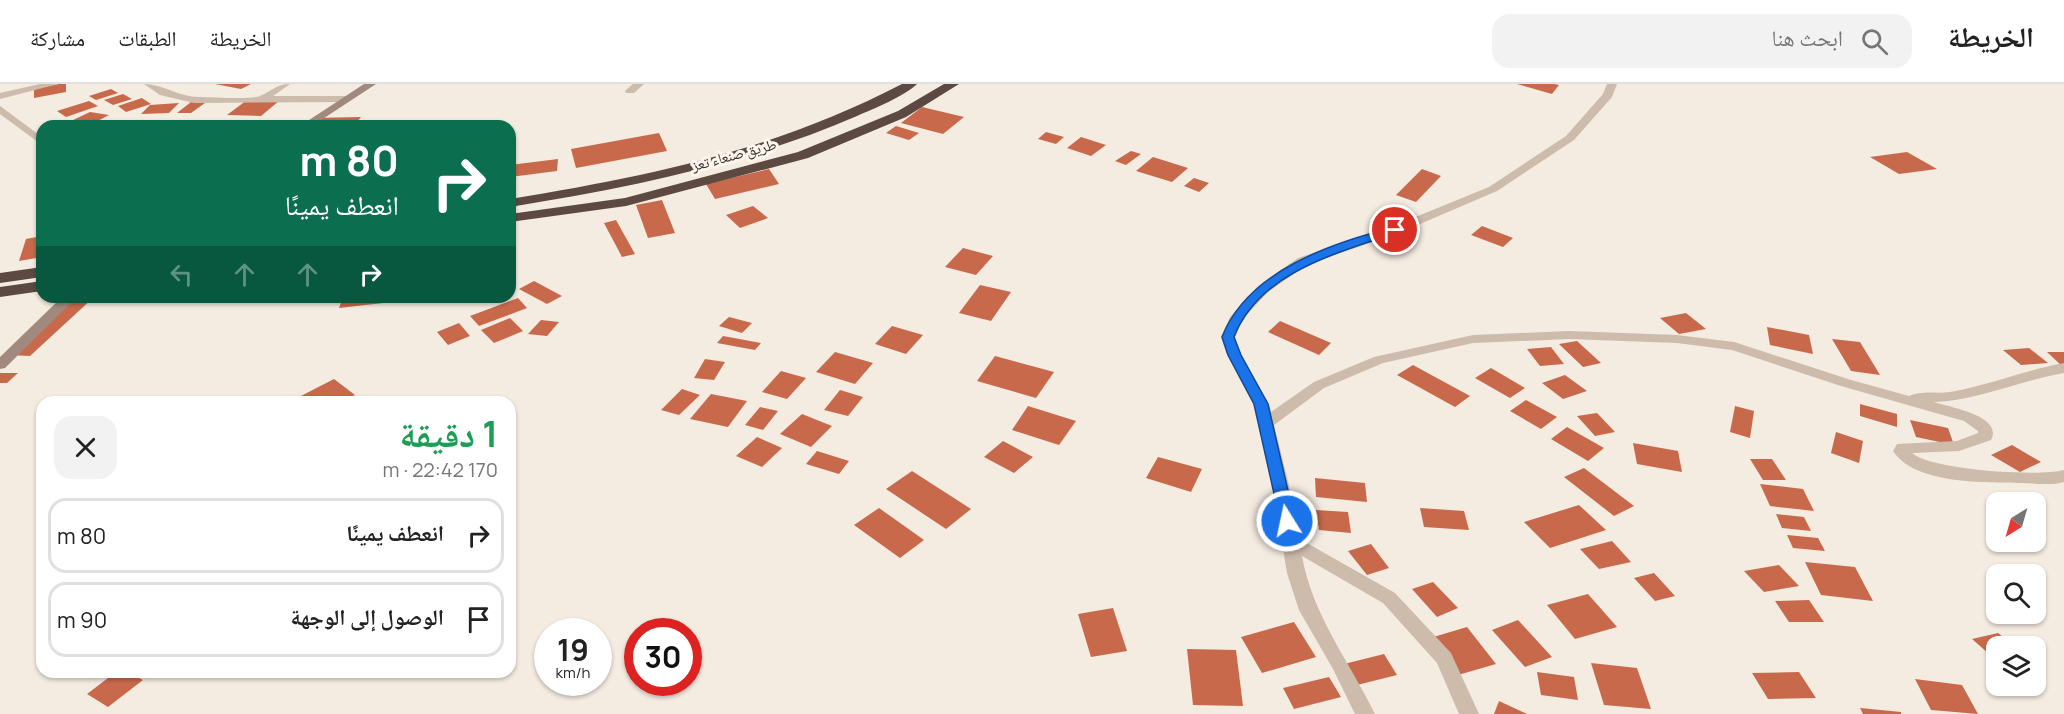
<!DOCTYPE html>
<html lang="ar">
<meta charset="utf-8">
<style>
body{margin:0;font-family:Manrope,"Noto Naskh Arabic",sans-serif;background:#f2f2f2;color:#222;direction:rtl;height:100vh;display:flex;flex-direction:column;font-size:22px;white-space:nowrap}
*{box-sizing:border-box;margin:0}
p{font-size:20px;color:#767676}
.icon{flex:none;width:33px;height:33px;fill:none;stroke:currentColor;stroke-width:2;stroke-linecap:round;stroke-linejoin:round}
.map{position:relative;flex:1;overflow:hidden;direction:ltr}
.side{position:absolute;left:36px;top:312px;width:480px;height:282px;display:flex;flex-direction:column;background:#fff;border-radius:18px;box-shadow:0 2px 4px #0004;direction:rtl}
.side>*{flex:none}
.guide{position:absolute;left:36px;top:36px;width:480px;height:183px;border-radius:18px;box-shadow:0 2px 4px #0004;direction:rtl;background:#0b6e4f;color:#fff;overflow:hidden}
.needle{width:39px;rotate:217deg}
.controls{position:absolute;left:1986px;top:408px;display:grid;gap:12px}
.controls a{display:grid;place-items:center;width:60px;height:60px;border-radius:12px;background:#fff;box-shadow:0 2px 4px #0004;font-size:30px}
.speed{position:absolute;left:534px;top:534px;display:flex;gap:12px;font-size:30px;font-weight:700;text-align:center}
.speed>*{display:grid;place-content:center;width:78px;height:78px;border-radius:50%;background:#fff;box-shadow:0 2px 4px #0004;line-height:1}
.speed small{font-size:15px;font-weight:400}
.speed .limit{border:9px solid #d22;background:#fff;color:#111}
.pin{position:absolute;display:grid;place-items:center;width:51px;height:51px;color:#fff;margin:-26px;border:3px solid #fff;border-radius:50%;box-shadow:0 2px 6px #0007}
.me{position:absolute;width:66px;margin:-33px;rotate:350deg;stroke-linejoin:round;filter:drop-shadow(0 0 4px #0008)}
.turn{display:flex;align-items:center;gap:21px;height:126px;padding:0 18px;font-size:27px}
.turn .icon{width:78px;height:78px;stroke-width:2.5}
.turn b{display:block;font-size:42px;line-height:51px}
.lanes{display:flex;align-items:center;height:57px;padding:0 18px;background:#0003;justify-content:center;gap:30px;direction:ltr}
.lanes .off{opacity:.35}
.round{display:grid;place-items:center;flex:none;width:63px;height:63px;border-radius:18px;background:#f2f2f2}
.overview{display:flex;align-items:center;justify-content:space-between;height:102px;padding:0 18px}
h1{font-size:36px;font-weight:700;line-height:45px;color:#1e9e55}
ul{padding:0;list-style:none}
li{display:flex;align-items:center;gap:18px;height:75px;margin:0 12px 9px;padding:0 6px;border:3px solid #e0e0e0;border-radius:18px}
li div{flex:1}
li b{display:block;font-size:22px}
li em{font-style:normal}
header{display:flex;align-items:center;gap:36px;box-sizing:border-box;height:84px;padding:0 30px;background:#fff;border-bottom:2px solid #e0e0e0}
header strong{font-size:28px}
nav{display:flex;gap:33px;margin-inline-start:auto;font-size:21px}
.search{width:420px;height:54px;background:#f2f2f2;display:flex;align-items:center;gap:15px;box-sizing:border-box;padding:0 21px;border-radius:18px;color:#767676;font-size:22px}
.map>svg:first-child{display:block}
.building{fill:#c8694b}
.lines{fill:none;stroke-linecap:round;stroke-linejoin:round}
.street{fill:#cdbbac;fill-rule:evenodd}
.secondary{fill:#a18a7d;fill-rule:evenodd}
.highway{fill:#5c4a42;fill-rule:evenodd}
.route{fill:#1a73e8;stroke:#114b97;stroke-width:1.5}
.labels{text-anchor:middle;stroke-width:6;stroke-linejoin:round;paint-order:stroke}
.far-street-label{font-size:15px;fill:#3b302b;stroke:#fbf5ee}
</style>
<header>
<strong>الخريطة</strong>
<div class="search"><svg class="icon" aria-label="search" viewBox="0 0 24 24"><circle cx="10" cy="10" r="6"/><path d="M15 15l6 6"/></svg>ابحث هنا</div>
<nav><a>الخريطة</a><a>الطبقات</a><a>مشاركة</a></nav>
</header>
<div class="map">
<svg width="2064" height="630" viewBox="0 0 2064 630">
<rect width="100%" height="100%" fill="#f4ebe1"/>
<g class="building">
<polygon points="59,0 66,0 66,8 34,14 34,5"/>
<polygon points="215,0 251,0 241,5"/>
<polygon points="1517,0 1554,0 1559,1 1552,10"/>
<polygon points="111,5 118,9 96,16 89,12"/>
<polygon points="123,10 132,15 113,21 104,16"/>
<polygon points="142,14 151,20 126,28 118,22"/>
<polygon points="247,16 279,17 261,32 227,31"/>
<polygon points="89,17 98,22 66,33 57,27"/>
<polygon points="191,18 205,19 191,29 177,29"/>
<polygon points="179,19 169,29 141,30 150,21"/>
<polygon points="922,23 964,33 943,50 901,39"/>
<polygon points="90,28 109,31 92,40 71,37"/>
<polygon points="361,33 354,42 305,42 313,34"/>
<polygon points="896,42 919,49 909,56 886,49"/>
<polygon points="1046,48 1064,53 1056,60 1038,55"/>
<polygon points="659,49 667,67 576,84 571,65"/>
<polygon points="1081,53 1106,61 1091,72 1067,64"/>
<polygon points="1131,67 1141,70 1126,81 1115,77"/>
<polygon points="1907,68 1937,85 1899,90 1870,73"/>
<polygon points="1153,73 1188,84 1172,98 1136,87"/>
<polygon points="558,75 557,87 510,93 510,81"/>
<polygon points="769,85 779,100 715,115 706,100"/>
<polygon points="1422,85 1441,92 1416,118 1396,111"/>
<polygon points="1194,94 1209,99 1199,108 1184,102"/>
<polygon points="662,116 675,149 648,154 636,121"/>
<polygon points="753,122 768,134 740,144 726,131"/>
<polygon points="616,136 635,170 622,173 604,139"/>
<polygon points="1482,142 1513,154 1503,163 1471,151"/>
<polygon points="42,152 42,173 19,177 26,155"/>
<polygon points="963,164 993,172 976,191 945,183"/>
<polygon points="534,197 562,212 547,220 519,205"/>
<polygon points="980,201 1011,208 991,237 959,229"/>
<polygon points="73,213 94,213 30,272 7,271"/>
<polygon points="343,213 394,213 392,218 339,224"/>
<polygon points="518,214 527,224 479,242 470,232"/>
<polygon points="1686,229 1706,245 1679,250 1660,234"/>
<polygon points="729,233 752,239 742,249 719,242"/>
<polygon points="510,234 523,247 494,259 481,246"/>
<polygon points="541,236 559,238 547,252 528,250"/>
<polygon points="1280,237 1331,259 1319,271 1268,248"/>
<polygon points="459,239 470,252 448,261 437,248"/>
<polygon points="892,242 923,251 906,270 875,260"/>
<polygon points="1767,243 1809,251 1813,270 1770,261"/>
<polygon points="723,252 761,259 755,266 717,259"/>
<polygon points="1832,255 1860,258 1880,291 1851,287"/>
<polygon points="1577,257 1601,279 1583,283 1559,260"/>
<polygon points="1551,263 1564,280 1540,282 1527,265"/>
<polygon points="2029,264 2048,279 2021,281 2003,266"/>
<polygon points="835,268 873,279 855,300 816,288"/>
<polygon points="2047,268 2064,268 2064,284"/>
<polygon points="995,272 1054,288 1036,314 977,297"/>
<polygon points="705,275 725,278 714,296 694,294"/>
<polygon points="1413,281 1470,312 1455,323 1397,291"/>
<polygon points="1491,284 1525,304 1510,314 1475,294"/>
<polygon points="781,287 806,294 787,315 762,308"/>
<polygon points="0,289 18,289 7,299 0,299"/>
<polygon points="1565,291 1587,307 1563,315 1542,299"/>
<polygon points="334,295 355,311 341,318 305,318 299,313"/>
<polygon points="682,305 700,311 679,331 661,326"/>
<polygon points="840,306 863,313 848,332 824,326"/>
<polygon points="711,310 747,317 728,343 690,335"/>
<polygon points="1526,316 1557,333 1541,345 1510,327"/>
<polygon points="1860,320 1897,330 1897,343 1860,332"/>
<polygon points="1028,322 1076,337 1059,361 1012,346"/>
<polygon points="1735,322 1754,327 1750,354 1730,348"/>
<polygon points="760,323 778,327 763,346 745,341"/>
<polygon points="1597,329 1615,348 1595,352 1577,332"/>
<polygon points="802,330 832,342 811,363 780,350"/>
<polygon points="1910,336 1948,344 1954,361 1916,353"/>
<polygon points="1567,343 1604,364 1588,377 1551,355"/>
<polygon points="1836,348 1863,357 1859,379 1831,369"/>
<polygon points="757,353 782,364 762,383 736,372"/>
<polygon points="1003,357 1033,373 1014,389 984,373"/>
<polygon points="1633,359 1678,367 1682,388 1637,380"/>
<polygon points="2012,361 2041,378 2020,388 1991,371"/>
<polygon points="817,367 849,377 839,390 806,380"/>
<polygon points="1158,373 1202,385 1191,408 1146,394"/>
<polygon points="1750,375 1772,375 1786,396 1763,396"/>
<polygon points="1584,384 1634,422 1614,432 1564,393"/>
<polygon points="912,387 971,425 946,445 886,405"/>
<polygon points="1315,394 1365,399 1367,418 1316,413"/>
<polygon points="1760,400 1803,405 1814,427 1770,422"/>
<polygon points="1579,421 1606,446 1550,464 1524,438"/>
<polygon points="879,424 924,456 900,474 854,441"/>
<polygon points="1420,424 1464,427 1469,446 1424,443"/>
<polygon points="1316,426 1348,428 1351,449 1319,446"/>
<polygon points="1776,430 1804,433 1811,447 1782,444"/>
<polygon points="1292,431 1307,436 1301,450 1286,445"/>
<polygon points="1787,451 1818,454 1825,467 1793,464"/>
<polygon points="1612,457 1631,478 1599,485 1580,465"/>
<polygon points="1371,460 1389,484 1367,491 1348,467"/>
<polygon points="1805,478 1855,483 1873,517 1821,511"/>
<polygon points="1779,481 1799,502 1764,508 1744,487"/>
<polygon points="1654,489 1675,512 1655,517 1634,494"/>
<polygon points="1433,498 1458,524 1437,533 1412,505"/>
<polygon points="1588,510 1617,543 1575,555 1547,521"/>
<polygon points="1809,516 1824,538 1789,538 1775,517"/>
<polygon points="1113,524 1127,567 1091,573 1078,530"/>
<polygon points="1518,536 1552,573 1525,583 1492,546"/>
<polygon points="1294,538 1316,573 1262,589 1241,553"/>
<polygon points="1467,543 1496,580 1458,591 1430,554"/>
<polygon points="1998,549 2014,562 1996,562 1996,576 1972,555"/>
<polygon points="1187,565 1236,566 1243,622 1193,621"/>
<polygon points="1384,570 1397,591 1353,602 1340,581"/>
<polygon points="1591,579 1637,584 1651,625 1604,621"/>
<polygon points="116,588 127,588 143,596 108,623 87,610"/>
<polygon points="1537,588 1574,593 1578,616 1541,611"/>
<polygon points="1799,588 1816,614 1768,615 1752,589"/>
<polygon points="1329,593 1341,613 1294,625 1283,604"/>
<polygon points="1915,595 1962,601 1978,630 1931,626"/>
<polygon points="1499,617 1527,630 1494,630"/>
<polygon points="1860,624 1901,628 1901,630 1863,630"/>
</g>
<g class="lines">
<g class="street">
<polygon points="40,0 58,0 0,15 0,9"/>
<path d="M144,0C162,0 179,13 199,13C212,13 250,16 260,12C272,7 276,0 290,0L273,12H347L352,15L347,18L194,19L160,11Z"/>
<polygon points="633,0 644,0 634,9 626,9 625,7"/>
<path d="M1607,0H1617L1612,13L1574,56L1497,107L1399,149L1308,180L1268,208L1241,237L1235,253L1241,271L1269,320L1271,328L1314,298L1374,273L1473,251L1569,247L1677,251L1734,258L1851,296L1909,312C1921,306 1937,310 1950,308C1989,301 2026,286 2064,279V289C2022,296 1975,317 1934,318C1949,323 2004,332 1991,356L1959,367L1912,369C1931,386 2039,393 2064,386V398C2050,402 2036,399 2022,399C1986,398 1915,401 1893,367L1897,360L1957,357L1978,349V347L1964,337L1841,302L1732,266L1677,259L1569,255L1473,259L1383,279L1324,304L1274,341L1288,397L1298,454L1395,509L1451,569L1479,630H1459L1437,579L1383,519L1302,472C1312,530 1349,577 1375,630H1355L1333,585L1299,526L1287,489L1272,397L1253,320L1227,271L1221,253L1230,233L1258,202L1298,174L1391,143L1489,103L1566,52L1603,10Z"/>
<polygon points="0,22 42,53 42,61 0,30"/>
</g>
<g class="secondary">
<polygon points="364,0 376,0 312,42 300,42"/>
<polygon points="62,213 77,213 5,284 0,285 0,273"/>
</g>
<g class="highway">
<path d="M902,0H917C905,12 873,25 857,32C746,80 629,104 510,123V115C650,92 775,66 902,0Z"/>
<polygon points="944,0 959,0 906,33 808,74 626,122 510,138 510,130 625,114 798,68 898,27"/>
<polygon points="42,183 42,193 0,199 0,189"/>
<polygon points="42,197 42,207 0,213 0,203"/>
</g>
</g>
<path class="route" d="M1395,143L1399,144V148C1338,169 1260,187 1234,253L1241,271L1268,320L1295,437L1292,441H1281L1254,320L1228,271L1222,253C1248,187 1331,159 1395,143Z"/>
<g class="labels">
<g class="far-street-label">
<text transform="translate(734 71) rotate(-15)" y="5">طريق صنعاء تعز</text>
</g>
</g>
</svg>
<div class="controls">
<a><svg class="needle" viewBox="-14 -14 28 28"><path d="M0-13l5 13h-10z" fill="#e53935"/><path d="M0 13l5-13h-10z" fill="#767676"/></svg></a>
<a><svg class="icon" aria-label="search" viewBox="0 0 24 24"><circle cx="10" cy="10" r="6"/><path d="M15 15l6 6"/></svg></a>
<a><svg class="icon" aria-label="layers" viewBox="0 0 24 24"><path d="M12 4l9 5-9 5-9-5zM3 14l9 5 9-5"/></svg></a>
</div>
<div class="speed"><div>19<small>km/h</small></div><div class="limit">30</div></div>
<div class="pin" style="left:1395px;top:146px;background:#d93025"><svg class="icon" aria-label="arrive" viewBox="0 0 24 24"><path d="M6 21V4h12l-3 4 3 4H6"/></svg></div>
<svg class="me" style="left:1287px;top:437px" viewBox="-20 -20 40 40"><circle r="17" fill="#1a73e8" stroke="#fff" stroke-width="3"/><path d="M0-11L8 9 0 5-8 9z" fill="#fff"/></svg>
<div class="guide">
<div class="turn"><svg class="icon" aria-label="right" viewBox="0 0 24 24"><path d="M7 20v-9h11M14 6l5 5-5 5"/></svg><div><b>80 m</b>انعطف يمينًا</div></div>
<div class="lanes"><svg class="icon off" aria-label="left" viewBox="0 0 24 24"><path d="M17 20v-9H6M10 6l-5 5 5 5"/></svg><svg class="icon off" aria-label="ahead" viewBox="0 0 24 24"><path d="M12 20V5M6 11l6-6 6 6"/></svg><svg class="icon off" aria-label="ahead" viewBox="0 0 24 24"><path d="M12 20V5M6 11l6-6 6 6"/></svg><svg class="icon" aria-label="right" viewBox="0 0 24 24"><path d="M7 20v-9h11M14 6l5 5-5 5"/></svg></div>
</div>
<section class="side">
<div class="overview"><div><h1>1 دقيقة</h1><p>170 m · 22:42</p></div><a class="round"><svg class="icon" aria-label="close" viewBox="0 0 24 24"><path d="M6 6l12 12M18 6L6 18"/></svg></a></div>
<ul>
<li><svg class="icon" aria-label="right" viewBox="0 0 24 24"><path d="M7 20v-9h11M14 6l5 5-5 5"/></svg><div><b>انعطف يمينًا</b></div><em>80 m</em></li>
<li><svg class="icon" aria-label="arrive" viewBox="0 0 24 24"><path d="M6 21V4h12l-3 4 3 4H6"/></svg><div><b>الوصول إلى الوجهة</b></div><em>90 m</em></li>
</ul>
</section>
</div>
